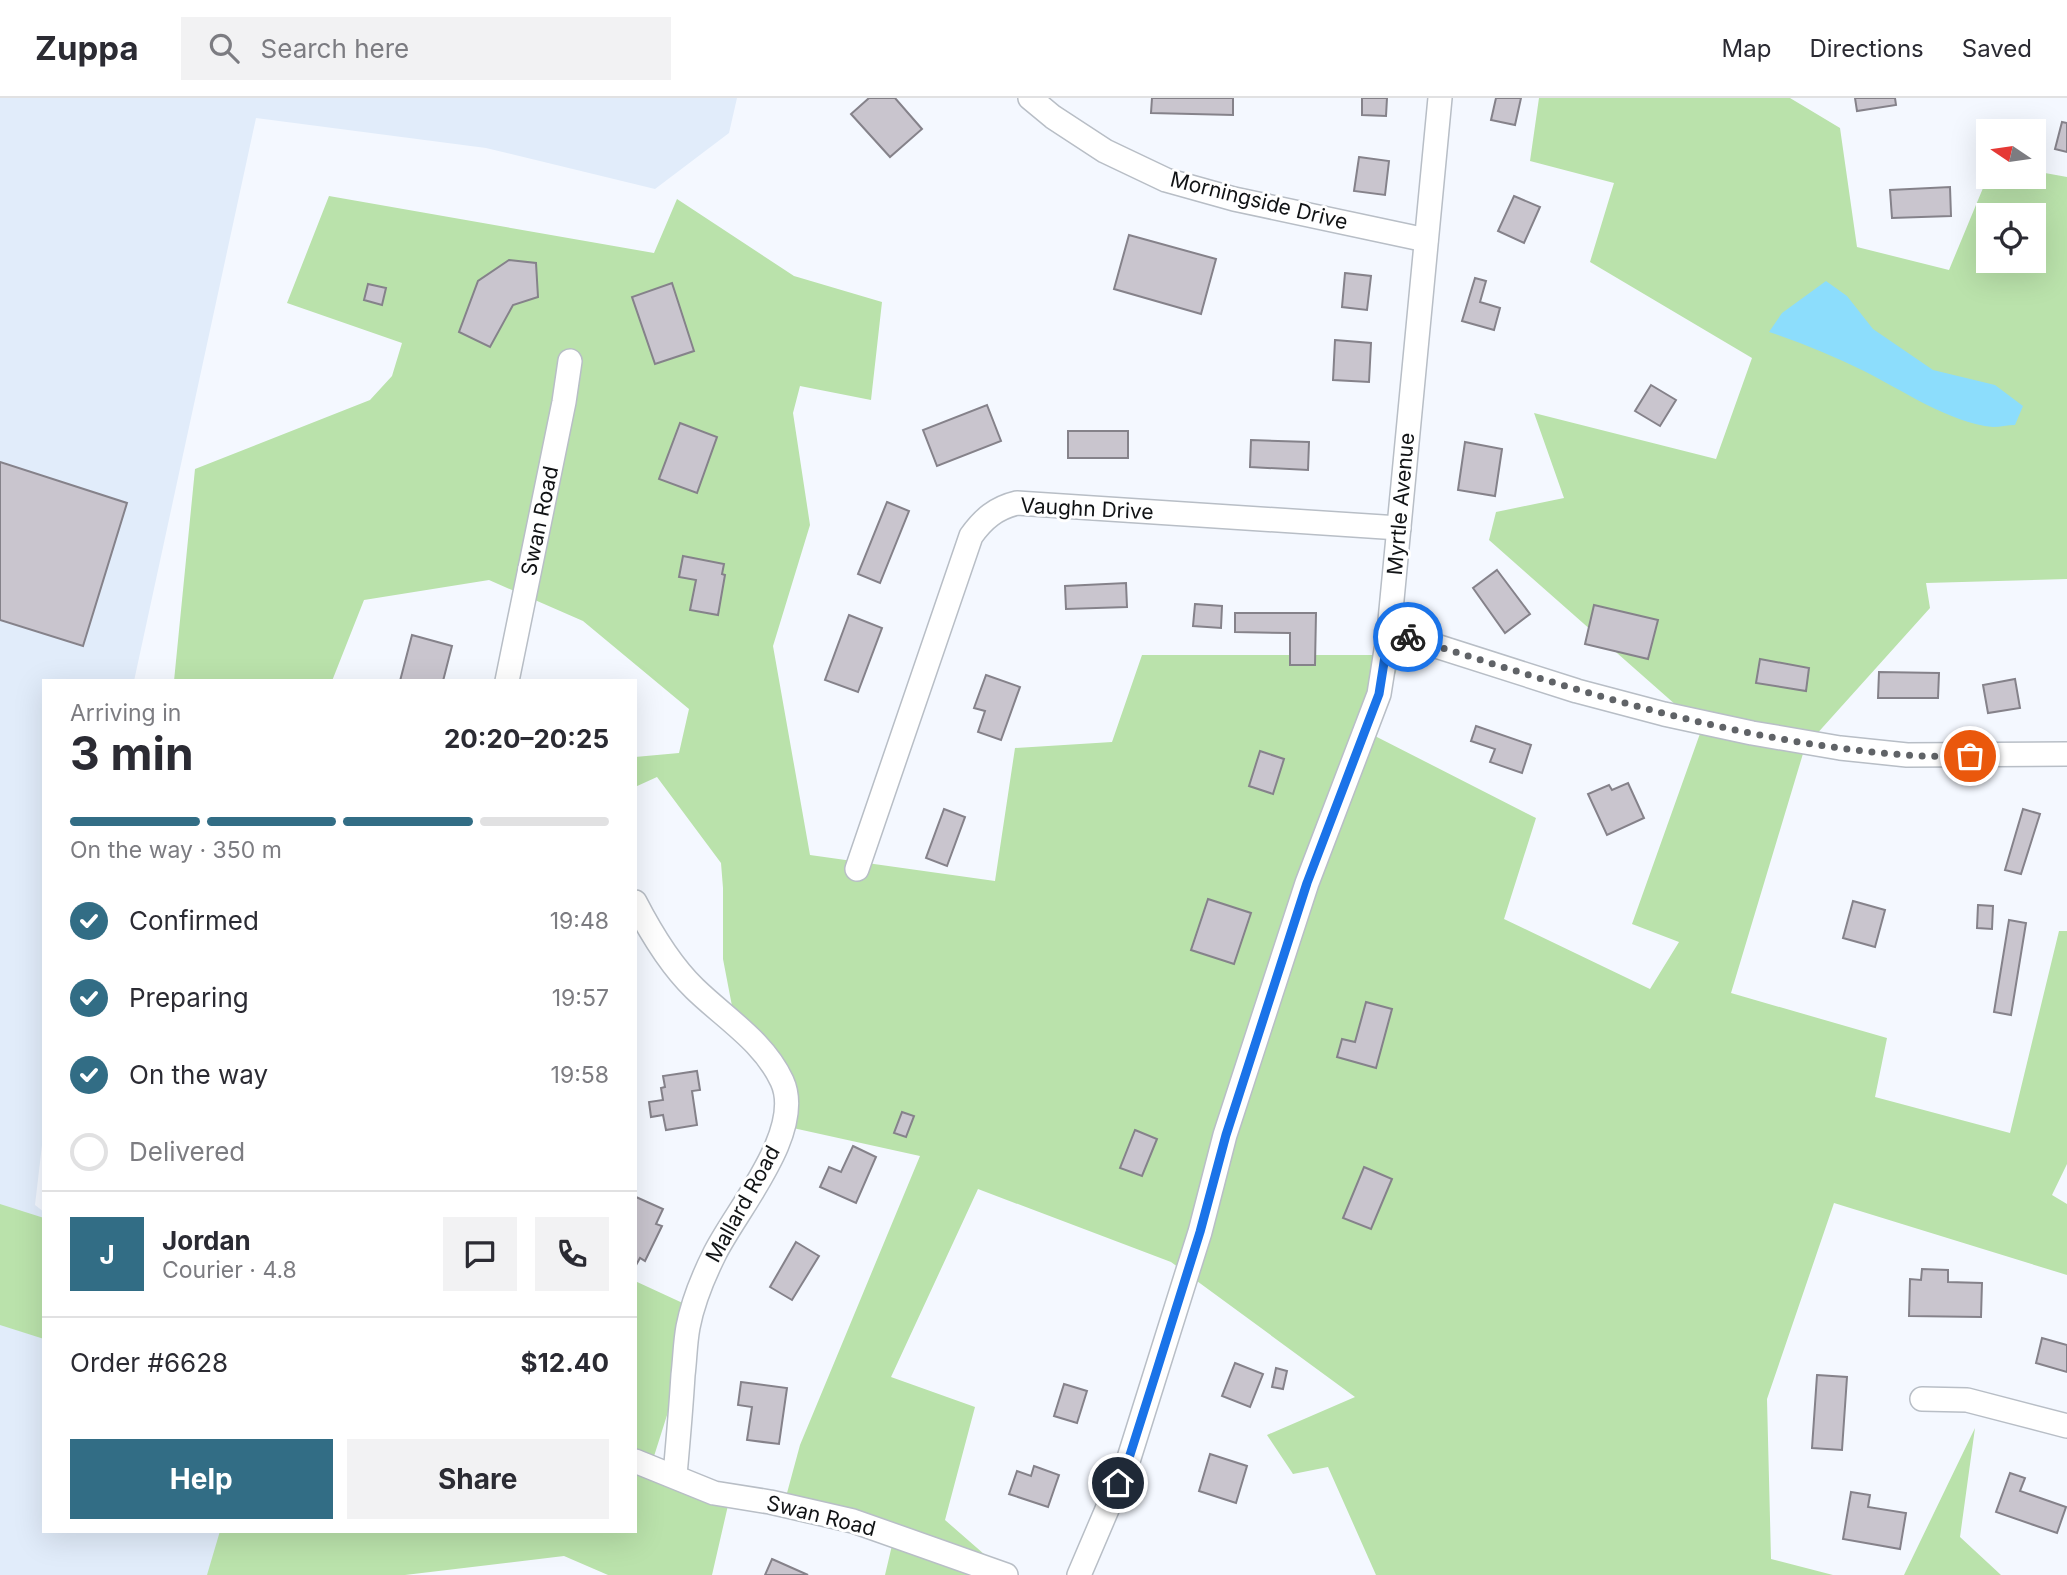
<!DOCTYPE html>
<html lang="en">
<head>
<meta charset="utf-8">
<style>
  :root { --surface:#fff; --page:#f2f2f3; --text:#2b2b33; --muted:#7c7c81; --line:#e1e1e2; --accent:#326d85 }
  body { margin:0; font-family:Inter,sans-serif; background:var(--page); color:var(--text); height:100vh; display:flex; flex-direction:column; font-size:26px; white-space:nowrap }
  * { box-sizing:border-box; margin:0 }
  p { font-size:23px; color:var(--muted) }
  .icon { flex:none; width:38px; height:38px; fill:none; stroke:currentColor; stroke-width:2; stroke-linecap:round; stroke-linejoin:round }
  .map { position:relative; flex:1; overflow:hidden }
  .side { position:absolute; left:42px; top:581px; width:595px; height:854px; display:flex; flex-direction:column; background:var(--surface); border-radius:0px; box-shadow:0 7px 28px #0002 }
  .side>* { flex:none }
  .needle { width:46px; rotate:283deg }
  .tools { position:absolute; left:1976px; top:21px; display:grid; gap:14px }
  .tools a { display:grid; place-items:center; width:70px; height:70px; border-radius:0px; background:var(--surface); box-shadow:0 7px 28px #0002; font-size:35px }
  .pin { position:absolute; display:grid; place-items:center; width:60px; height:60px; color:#fff; margin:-30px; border:4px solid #fff; border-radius:50%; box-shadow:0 2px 7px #0007 }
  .courier { position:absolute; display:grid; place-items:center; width:70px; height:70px; margin:-35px; border:5px solid #1a73e8; border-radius:50%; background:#fff; color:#222; box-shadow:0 2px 9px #0007 }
  .headline em { font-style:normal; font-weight:700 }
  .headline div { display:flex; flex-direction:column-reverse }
  .headline { display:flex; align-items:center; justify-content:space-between; height:119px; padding:0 28px }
  h1 { font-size:46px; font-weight:700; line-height:52px }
  .bar { display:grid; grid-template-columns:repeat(4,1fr); gap:10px 7px; align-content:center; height:84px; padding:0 28px }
  .bar i { height:9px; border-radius:5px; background:var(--line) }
  .bar .active { background:var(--accent) }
  .bar p { grid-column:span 4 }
  .line { display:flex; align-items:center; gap:18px; padding:0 28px; border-top:2px solid var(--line) }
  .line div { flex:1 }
  .round { display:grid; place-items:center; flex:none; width:74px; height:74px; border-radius:0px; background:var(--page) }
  ol { padding:0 28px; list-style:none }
  li { display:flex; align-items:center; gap:21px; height:77px }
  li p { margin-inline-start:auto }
  li .icon { padding:7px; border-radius:50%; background:var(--accent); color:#fff; stroke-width:4 }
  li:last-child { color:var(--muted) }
  li i { width:38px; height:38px; border:4px solid var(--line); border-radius:50% }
  .primary-button { display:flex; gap:14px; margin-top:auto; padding:14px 28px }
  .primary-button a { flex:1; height:80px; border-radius:0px; background:var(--accent); color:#fff; font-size:28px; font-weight:700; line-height:80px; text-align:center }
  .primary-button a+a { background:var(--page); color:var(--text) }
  header { display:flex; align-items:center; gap:42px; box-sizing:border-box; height:98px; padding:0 35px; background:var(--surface); border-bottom:2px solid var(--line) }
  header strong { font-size:33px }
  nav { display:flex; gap:38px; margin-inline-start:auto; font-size:24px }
  .search { width:490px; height:63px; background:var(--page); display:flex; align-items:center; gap:18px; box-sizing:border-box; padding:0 24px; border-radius:0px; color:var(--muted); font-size:26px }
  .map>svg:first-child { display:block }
</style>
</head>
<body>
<header>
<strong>Zuppa</strong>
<div class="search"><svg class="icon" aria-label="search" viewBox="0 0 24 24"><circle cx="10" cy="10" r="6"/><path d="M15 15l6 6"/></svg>Search here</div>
<nav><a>Map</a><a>Directions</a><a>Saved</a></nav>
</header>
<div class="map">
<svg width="2067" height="1477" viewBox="0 0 2067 1477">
  <rect width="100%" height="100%" fill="#f4f8ff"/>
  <polygon fill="#e1ecfa" points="0,0 737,0 729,35 655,91 486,50 256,20 134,583 44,583 44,1030 35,1107 44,1114 44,1433 237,1433 228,1477 0,1477"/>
  <g fill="#bae2ab" fill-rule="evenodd">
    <path d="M 1539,0 L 1790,0 L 1840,30 L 1857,149 L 1949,172 L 1988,78 L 2034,79 L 2034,73 L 2067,79 L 2067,481 L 1926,485 L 1930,510 L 1805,649 L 1731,895 L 1887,940 L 1875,999 L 2010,1035 L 2059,833 L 2067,833 L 2067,1066 L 2052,1097 L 2067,1106 L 2067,1177 L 1834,1105 L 1767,1301 L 1771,1461 L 1833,1477 L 1376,1477 L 1328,1369 L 1293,1376 L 1267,1337 L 1355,1299 L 1171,1164 L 978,1091 L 891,1279 L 975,1309 L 945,1422 L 1008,1477 L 885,1477 L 897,1426 L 787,1395 L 800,1347 L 920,1058 L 793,1030 L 788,979 L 732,908 L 723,861 L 723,790 L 721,765 L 657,679 L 635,689 L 635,659 L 679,655 L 689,611 L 583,523 L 489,482 L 364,502 L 332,583 L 174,583 L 195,371 L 370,302 L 392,278 L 402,245 L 287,205 L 329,98 L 654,155 L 677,101 L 794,178 L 882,204 L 871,302 L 800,288 L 793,315 L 810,427 L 773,548 L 810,757 L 995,783 L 1015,650 L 1112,644 L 1142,557 L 1402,557 L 1373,637 L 1536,720 L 1504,821 L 1650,891 L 1679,844 L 1632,826 L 1702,630 L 1489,442 L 1496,414 L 1564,400 L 1534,315 L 1716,361 L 1752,260 L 1590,164 L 1614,85 L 1530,63 ZM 1988,117 L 2034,117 L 2034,163 L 1988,163 Z"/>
    <polygon points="0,1106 44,1120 44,1241 0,1227"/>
    <polygon points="635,1183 700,1213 649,1374 729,1403 712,1477 608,1477 564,1458 405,1477 207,1477 220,1433 635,1433"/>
    <polygon points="1975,1330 1960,1439 2001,1477 1904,1477"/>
  </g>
  <path fill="#8cddfc" d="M 1826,183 L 1847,198 L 1873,231 L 1933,272 L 1995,287 L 2023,308 L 2015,327 C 2008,327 2000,329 1993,329 C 1950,325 1902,292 1864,273 C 1833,258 1802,245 1769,234 L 1782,215 Z"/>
  <g fill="#c9c5ce" stroke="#85828a" stroke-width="2">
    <polygon points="869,0 895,0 922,31 890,59 851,16"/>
    <polygon points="1152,0 1233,0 1233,17 1151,15"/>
    <polygon points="1362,0 1387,0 1386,18 1362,17"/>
    <polygon points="1496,0 1521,0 1515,27 1491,22"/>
    <polygon points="1855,0 1895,0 1896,7 1857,13"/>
    <polygon points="2062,24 2067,25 2067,54 2055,51"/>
    <polygon points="1359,59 1389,63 1385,97 1354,93"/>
    <polygon points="1950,89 1951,118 1892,120 1890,92"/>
    <polygon points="1514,98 1540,109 1524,145 1498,133"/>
    <polygon points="1129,137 1216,161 1201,216 1114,191"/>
    <polygon points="509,162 536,165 538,199 513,207 490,249 459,234 478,183"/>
    <polygon points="1345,175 1371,178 1367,212 1342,209"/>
    <polygon points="1475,180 1486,183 1480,204 1500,210 1494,232 1462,223"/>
    <polygon points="672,185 694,253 655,266 632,199"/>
    <polygon points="368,186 386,190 382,207 364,202"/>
    <polygon points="1335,242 1371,245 1369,284 1333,282"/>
    <polygon points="1651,287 1676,302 1660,328 1635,313"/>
    <polygon points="987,307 1001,343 937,368 923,332"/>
    <polygon points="680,325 717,339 697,395 659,381"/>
    <rect x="1068" y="333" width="60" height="27"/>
    <polygon points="1251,342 1309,344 1308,372 1250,369"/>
    <polygon points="1465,344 1502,351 1495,398 1458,392"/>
    <polygon points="0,364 127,405 83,548 0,522"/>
    <polygon points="887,404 909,413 880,485 858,476"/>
    <polygon points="683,458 724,466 722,476 725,477 718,517 690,512 696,482 679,479"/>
    <polygon points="1497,472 1530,516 1505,535 1473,490"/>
    <polygon points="1126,485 1127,509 1066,511 1065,488"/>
    <polygon points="1195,506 1222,508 1221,530 1193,528"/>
    <polygon points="1594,507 1658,522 1648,561 1585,546"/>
    <polygon points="1235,515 1316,515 1315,567 1290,567 1290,535 1235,534"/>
    <polygon points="849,517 882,530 858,594 825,582"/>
    <polygon points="412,537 452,548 443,583 400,583"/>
    <polygon points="1760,561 1809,570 1806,593 1756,585"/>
    <polygon points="1879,574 1939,575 1938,600 1878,600"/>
    <polygon points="986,577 1020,589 1001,642 978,634 985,613 974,610"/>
    <polygon points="2015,581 2020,610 1988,615 1983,587"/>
    <polygon points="1476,628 1531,647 1522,675 1490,664 1495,651 1471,643"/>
    <polygon points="1260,653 1284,661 1273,696 1249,688"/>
    <polygon points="1628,685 1644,720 1607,737 1588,696 1609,687 1612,692"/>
    <polygon points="944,711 965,719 947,768 926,760"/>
    <polygon points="2023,711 2040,716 2021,776 2005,772"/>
    <polygon points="1208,801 1251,815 1234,866 1191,852"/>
    <polygon points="1853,803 1885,812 1875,849 1843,840"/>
    <polygon points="1978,807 1993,808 1992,831 1977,830"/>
    <polygon points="2009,822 2026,825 2011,917 1994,914"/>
    <polygon points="1366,904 1392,911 1376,970 1337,959 1342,941 1355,944"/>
    <polygon points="697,973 700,992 692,993 697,1027 666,1032 663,1017 651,1019 649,1004 663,1002 661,990 665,989 663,978"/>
    <polygon points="902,1014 914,1018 906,1039 894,1035"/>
    <polygon points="1135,1032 1157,1041 1142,1078 1120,1070"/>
    <polygon points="853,1048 876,1059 856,1105 820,1089 829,1069 841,1074"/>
    <polygon points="1364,1069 1392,1081 1371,1131 1343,1120"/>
    <polygon points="636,1099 663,1111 656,1126 662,1128 645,1163 640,1160 635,1169"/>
    <polygon points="796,1144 819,1158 792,1202 770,1189"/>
    <polygon points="1922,1171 1948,1172 1948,1184 1982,1185 1981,1219 1909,1218 1910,1181 1921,1182"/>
    <polygon points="2042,1240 2067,1247 2067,1274 2036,1265"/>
    <polygon points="1235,1265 1263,1276 1250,1309 1222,1298"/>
    <polygon points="1276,1270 1287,1273 1283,1291 1272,1289"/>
    <polygon points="1817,1277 1847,1279 1842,1352 1812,1350"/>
    <polygon points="741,1284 787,1290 779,1346 747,1342 752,1309 738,1307"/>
    <polygon points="1064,1286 1087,1293 1077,1325 1054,1318"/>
    <polygon points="1210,1356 1247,1368 1236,1405 1199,1393"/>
    <polygon points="1034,1368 1059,1377 1048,1409 1009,1396 1017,1373 1031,1378"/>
    <polygon points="2010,1375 2025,1380 2020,1393 2066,1409 2057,1435 1996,1414"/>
    <polygon points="1851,1394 1870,1397 1868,1409 1906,1415 1900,1451 1843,1441"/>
    <polygon points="772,1461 808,1477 765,1477"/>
  </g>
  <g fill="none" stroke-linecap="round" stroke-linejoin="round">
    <defs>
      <g id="minor">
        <polyline points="1030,0 1053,19 1105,53 1166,82 1234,101 1426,142"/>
        <polyline points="1389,533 1577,593 1664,616 1752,635 1840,650 1907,657 2067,656"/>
        <polyline points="507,583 564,304 570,263"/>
        <path d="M 857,771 L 971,438 C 983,421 996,410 1017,405 L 1399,430"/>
        <path d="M 635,804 C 651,835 670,867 695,891 C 726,921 764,944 782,983 C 805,1033 737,1111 715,1155 C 703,1179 693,1203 688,1229 C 685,1245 685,1261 683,1277 C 681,1310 678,1344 675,1377"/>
        <polyline points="1922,1301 1967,1302 2067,1328"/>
        <polyline points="635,1363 714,1395 770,1404 853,1423 1006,1477"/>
        <polyline points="1079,1477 1129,1360 1200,1134 1225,1037 1307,785 1379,596 1389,533 1440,0"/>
      </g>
    </defs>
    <use href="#minor" stroke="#b8bec6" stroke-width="26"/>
    <use href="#minor" stroke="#fff" stroke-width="23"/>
  </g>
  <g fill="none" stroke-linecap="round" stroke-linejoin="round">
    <path stroke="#606367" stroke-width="7" stroke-dasharray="0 12.6" d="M 1408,539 C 1572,591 1733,644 1906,657 C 1927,659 1949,658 1970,658"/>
    <polyline stroke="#1a73e8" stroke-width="9" points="1118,1385 1129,1360 1155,1278 1200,1134 1226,1037 1307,785 1379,596 1389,533 1408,539"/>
  </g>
  <g text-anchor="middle" stroke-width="6" stroke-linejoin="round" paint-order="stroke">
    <g font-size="21" fill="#111315" stroke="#fff">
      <text transform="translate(1259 103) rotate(14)" y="7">Morningside Drive</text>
      <text transform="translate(1401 406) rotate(-85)" y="7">Myrtle Avenue</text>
      <text transform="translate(1087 411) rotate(3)" y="7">Vaughn Drive</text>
      <text transform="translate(540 423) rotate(-78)" y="7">Swan Road</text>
      <text transform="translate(743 1106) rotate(-61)" y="7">Mallard Road</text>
      <text transform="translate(821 1418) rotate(14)" y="7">Swan Road</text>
    </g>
  </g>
</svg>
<div class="tools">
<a><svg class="needle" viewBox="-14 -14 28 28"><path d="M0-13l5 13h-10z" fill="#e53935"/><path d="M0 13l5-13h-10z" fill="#7c7c81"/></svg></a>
<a><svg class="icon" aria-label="locate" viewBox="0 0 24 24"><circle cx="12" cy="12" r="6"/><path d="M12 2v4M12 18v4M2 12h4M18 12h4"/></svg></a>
</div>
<div class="pin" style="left:1970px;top:658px;background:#ea580c"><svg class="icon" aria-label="bag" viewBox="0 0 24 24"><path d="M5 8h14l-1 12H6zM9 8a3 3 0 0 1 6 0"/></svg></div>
<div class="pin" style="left:1118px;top:1385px;background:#1f2937"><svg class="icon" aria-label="home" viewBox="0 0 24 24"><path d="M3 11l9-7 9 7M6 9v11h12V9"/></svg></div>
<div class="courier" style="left:1408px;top:539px"><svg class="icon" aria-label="bike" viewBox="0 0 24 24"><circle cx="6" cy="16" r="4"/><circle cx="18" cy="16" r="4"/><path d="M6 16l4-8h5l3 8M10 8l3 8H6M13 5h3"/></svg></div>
<section class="side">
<div class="headline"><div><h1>3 min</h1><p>Arriving in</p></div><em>20:20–20:25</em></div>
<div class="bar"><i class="active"></i><i class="active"></i><i class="active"></i><i></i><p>On the way · 350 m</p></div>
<ol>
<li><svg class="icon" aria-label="check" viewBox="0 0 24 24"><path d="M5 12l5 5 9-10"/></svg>Confirmed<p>19:48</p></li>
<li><svg class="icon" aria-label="check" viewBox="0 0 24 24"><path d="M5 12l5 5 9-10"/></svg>Preparing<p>19:57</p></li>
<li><svg class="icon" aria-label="check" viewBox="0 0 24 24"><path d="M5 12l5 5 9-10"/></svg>On the way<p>19:58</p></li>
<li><i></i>Delivered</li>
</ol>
<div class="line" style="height:126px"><b class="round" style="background:var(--accent);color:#fff">J</b><div><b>Jordan</b><p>Courier · 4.8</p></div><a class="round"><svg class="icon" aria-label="chat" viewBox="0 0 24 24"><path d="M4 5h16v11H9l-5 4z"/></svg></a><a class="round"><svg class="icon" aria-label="phone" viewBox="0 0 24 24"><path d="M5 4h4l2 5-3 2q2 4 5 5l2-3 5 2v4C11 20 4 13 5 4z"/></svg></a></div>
<div class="line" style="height:91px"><div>Order #6628</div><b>$12.40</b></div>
<div class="primary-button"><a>Help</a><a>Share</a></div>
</section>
</div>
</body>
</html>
